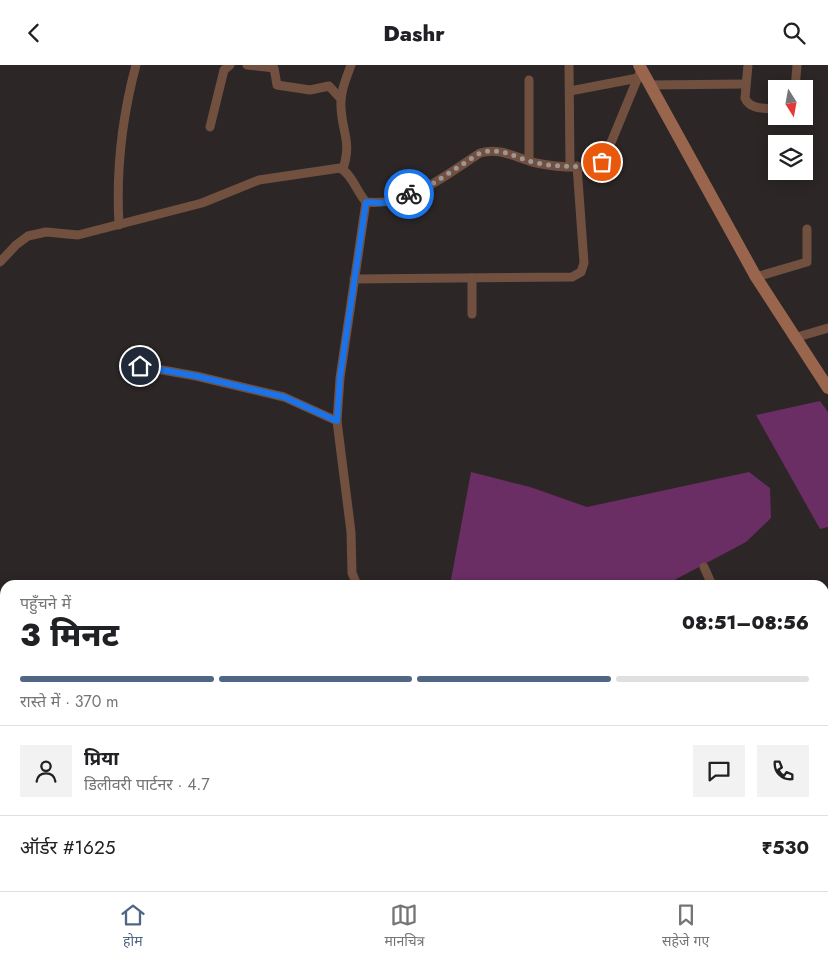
<!DOCTYPE html>
<html lang="hi">
<head>
<meta charset="utf-8">
<style>
  :root { --surface:#fff; --page:#f2f2f2; --text:#202124; --muted:#757577; --line:#e0e0e0; --accent:#506685 }
  body { margin:0; font-family:Jost,"Noto Sans Devanagari",sans-serif; background:var(--page); color:var(--text); height:100vh; display:flex; flex-direction:column; font-size:19px; white-space:nowrap }
  * { box-sizing:border-box; margin:0 }
  p { font-size:16px; color:var(--muted) }
  .icon { flex:none; width:28px; height:28px; fill:none; stroke:currentColor; stroke-width:2; stroke-linecap:round; stroke-linejoin:round }
  .map { position:relative; flex:1; overflow:hidden }
  .details { position:absolute; left:0px; top:515px; width:829px; height:311px; display:flex; flex-direction:column; background:var(--surface); border-radius:15px 15px 0 0; box-shadow:0 2px 12px #0003 }
  .details>* { flex:none }
  .needle { width:32px; rotate:169deg }
  .controls { position:absolute; left:768px; top:15px; display:grid; gap:10px }
  .controls a { display:grid; place-items:center; width:45px; height:45px; border-radius:0px; background:var(--surface); box-shadow:0 2px 12px #0003; font-size:25px }
  .pin { position:absolute; display:grid; place-items:center; width:42px; height:42px; color:#fff; margin:-21px; border:2px solid #fff; border-radius:50%; box-shadow:0 1px 5px #0007 }
  .courier { position:absolute; display:grid; place-items:center; width:50px; height:50px; margin:-25px; border:4px solid #1a73e8; border-radius:50%; background:#fff; color:#222; box-shadow:0 1px 6px #0007 }
  .summary em { font-style:normal; font-weight:800 }
  .summary div { display:flex; flex-direction:column-reverse }
  .summary { display:flex; align-items:center; justify-content:space-between; height:85px; padding:0 20px }
  h1 { font-size:32px; font-weight:800; line-height:38px }
  .bar { display:grid; grid-template-columns:repeat(4,1fr); gap:8px 5px; align-content:center; height:60px; padding:0 20px }
  .bar i { height:6px; border-radius:4px; background:var(--line) }
  .bar .selected { background:var(--accent) }
  .bar p { grid-column:span 4 }
  .line { display:flex; align-items:center; gap:12px; padding:0 20px; border-top:1px solid var(--line) }
  .line div { flex:1 }
  .round { display:grid; place-items:center; flex:none; width:52px; height:52px; border-radius:0px; background:var(--page) }
  header { display:flex; justify-content:space-between; align-items:center; height:65px; padding:0 20px; background:var(--surface); font-size:22px; font-weight:800 }
  .tab-bar { display:flex; justify-content:space-around; align-items:center; height:70px; border-top:1px solid var(--line); background:var(--surface); font-size:14px; color:var(--muted) }
  .tab-bar a { display:grid; justify-items:center; gap:2px }
  .tab-bar .selected { color:var(--accent) }
  .map>svg:first-child { display:block }
</style>
</head>
<body>
<header><svg class="icon" aria-label="back" viewBox="0 0 24 24"><path d="M15 5l-7 7 7 7"/></svg>Dashr<svg class="icon" aria-label="search" viewBox="0 0 24 24"><circle cx="10" cy="10" r="6"/><path d="M15 15l6 6"/></svg></header>
<div class="map">
<svg width="828" height="826" viewBox="0 0 828 826">
  <rect width="100%" height="100%" fill="#2c2626"/>
  <g fill="#6b2e64">
    <polygon points="820,336 828,347 828,462 820,464 756,350"/>
    <polygon points="471,407 530,422 587,442 749,407 770,423 771,453 746,477 665,520 450,520"/>
  </g>
  <g fill="none" stroke-linecap="round" stroke-linejoin="round">
    <g stroke="#715040" stroke-width="9">
      <polyline points="247,0 274,3 277,20 310,25 329,21 341,34"/>
      <polyline points="569,0 570,101"/>
      <path d="M 748,0 L 745,33 C 750,45 765,43 776,44"/>
      <polyline points="650,20 746,19"/>
      <polyline points="795,24 797,0"/>
      <polyline points="570,26 638,13"/>
      <polyline points="210,62 224,5 230,0"/>
      <polyline points="529,95 529,15"/>
      <path d="M 343,104 C 352,76 342,68 341,42 C 340,27 346,14 351,0"/>
      <path d="M 119,160 C 116,107 122,52 136,0"/>
      <path d="M 0,197 L 16,180 L 28,171 L 46,167 L 78,170 L 202,138 L 259,115 L 340,103 C 352,109 357,127 366,137 C 408,142 447,109 480,88 C 501,82 516,93 536,98 C 555,102 580,103 599,101 L 603,97 L 641,5"/>
      <polyline points="756,212 807,197 807,164"/>
      <polyline points="354,214 572,212 581,207 584,198 577,101"/>
      <polyline points="472,249 472,213"/>
      <polyline points="794,273 828,263"/>
      <polyline points="140,301 196,311 284,332 337,356"/>
      <polyline points="704,502 712,520"/>
      <polyline points="357,520 352,508 351,467 337,356 340,313 366,137"/>
      <polyline points="824,569 828,567"/>
      <polyline points="824,615 827,613"/>
      <polyline points="824,679 828,678"/>
      <polyline points="0,761 5,763"/>
      <polyline points="824,808 828,808"/>
      <polyline points="62,821 62,826"/>
      <polyline points="424,821 425,826"/>
      <polyline points="600,821 602,826"/>
      <polyline points="686,821 688,826"/>
      <polyline points="638,825 664,821"/>
      <polyline points="134,826 135,821"/>
      <polyline points="488,826 501,824"/>
      <polyline points="751,826 756,821"/>
    </g>
    <polyline stroke="#99654c" stroke-width="12" points="639,0 756,212 828,323"/>
  </g>
  <g fill="none" stroke-linecap="round" stroke-linejoin="round">
    <path stroke="#9c9796" stroke-width="5" stroke-dasharray="0 9" d="M 409,129 L 429,121 L 480,88 C 502,81 516,94 537,98 C 555,102 574,101 592,102 L 599,101 L 602,97"/>
    <polyline stroke="#1a73e8" stroke-width="6" points="140,301 196,311 284,332 337,356 340,312 366,137 382,138 409,129"/>
  </g>
</svg>
<div class="controls">
<a><svg class="needle" viewBox="-14 -14 28 28"><path d="M0-13l5 13h-10z" fill="#e53935"/><path d="M0 13l5-13h-10z" fill="#757577"/></svg></a>
<a><svg class="icon" aria-label="layers" viewBox="0 0 24 24"><path d="M12 4l9 5-9 5-9-5zM3 14l9 5 9-5"/></svg></a>
</div>
<div class="pin" style="left:602px;top:97px;background:#ea580c"><svg class="icon" aria-label="bag" viewBox="0 0 24 24"><path d="M5 8h14l-1 12H6zM9 8a3 3 0 0 1 6 0"/></svg></div>
<div class="pin" style="left:140px;top:301px;background:#1f2937"><svg class="icon" aria-label="home" viewBox="0 0 24 24"><path d="M3 11l9-7 9 7M6 9v11h12V9"/></svg></div>
<div class="courier" style="left:409px;top:129px"><svg class="icon" aria-label="bike" viewBox="0 0 24 24"><circle cx="6" cy="16" r="4"/><circle cx="18" cy="16" r="4"/><path d="M6 16l4-8h5l3 8M10 8l3 8H6M13 5h3"/></svg></div>
<section class="details">
<div class="summary"><div><h1>3 मिनट</h1><p>पहुँचने में</p></div><em>08:51–08:56</em></div>
<div class="bar"><i class="selected"></i><i class="selected"></i><i class="selected"></i><i></i><p>रास्ते में · 370 m</p></div>
<div class="line" style="height:90px"><a class="round"><svg class="icon" aria-label="person" viewBox="0 0 24 24"><circle cx="12" cy="8" r="4"/><path d="M4 21q1-7 8-7t8 7"/></svg></a><div><b>प्रिया</b><p>डिलीवरी पार्टनर · 4.7</p></div><a class="round"><svg class="icon" aria-label="chat" viewBox="0 0 24 24"><path d="M4 5h16v11H9l-5 4z"/></svg></a><a class="round"><svg class="icon" aria-label="phone" viewBox="0 0 24 24"><path d="M5 4h4l2 5-3 2q2 4 5 5l2-3 5 2v4C11 20 4 13 5 4z"/></svg></a></div>
<div class="line" style="height:65px"><div>ऑर्डर #1625</div><b>₹530</b></div>
</section>
</div>
<nav class="tab-bar">
<a class="selected"><svg class="icon" aria-label="home" viewBox="0 0 24 24"><path d="M3 11l9-7 9 7M6 9v11h12V9"/></svg>होम</a>
<a><svg class="icon" aria-label="map" viewBox="0 0 24 24"><path d="M3 6l6-2 6 2 6-2v14l-6 2-6-2-6 2zM9 4v14M15 6v14"/></svg>मानचित्र</a>
<a><svg class="icon" aria-label="saved" viewBox="0 0 24 24"><path d="M7 4h10v16l-5-4-5 4z"/></svg>सहेजे गए</a>
</nav>
</body>
</html>
